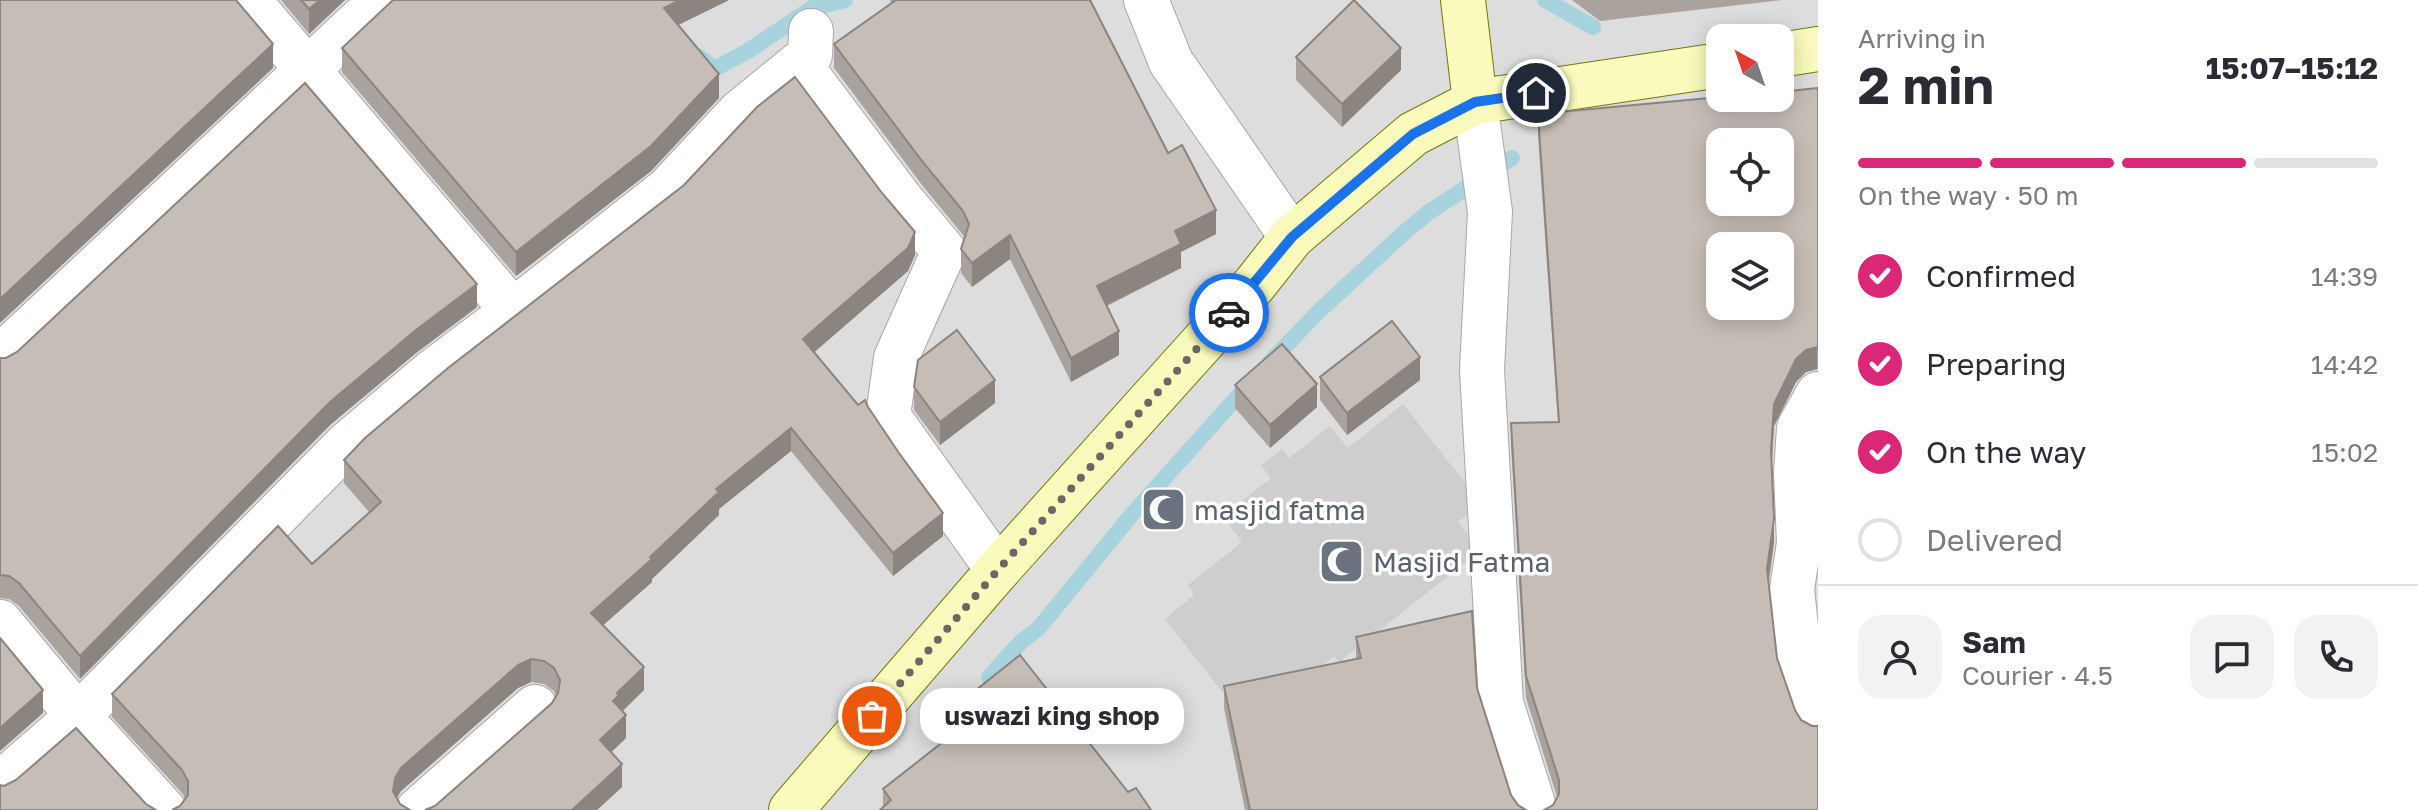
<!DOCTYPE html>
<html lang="en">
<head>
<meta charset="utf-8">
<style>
  :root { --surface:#fff; --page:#f2f2f3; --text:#2b2b33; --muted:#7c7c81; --line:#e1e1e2; --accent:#db2777 }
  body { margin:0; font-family:"Golos Text",sans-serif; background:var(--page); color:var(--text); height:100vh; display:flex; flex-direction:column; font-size:30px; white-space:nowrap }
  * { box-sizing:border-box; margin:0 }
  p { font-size:26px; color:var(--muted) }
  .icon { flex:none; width:44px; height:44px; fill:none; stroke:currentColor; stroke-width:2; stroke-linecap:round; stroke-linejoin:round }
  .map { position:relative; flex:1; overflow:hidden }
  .drawer { display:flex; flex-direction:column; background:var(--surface); width:600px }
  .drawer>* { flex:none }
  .needle { width:52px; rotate:320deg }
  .buttons { position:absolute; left:1706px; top:24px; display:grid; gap:16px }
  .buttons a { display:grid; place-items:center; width:88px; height:88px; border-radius:16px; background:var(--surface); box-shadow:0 4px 20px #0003; font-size:40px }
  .pin { position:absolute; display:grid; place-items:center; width:68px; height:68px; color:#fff; margin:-34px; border:4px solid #fff; border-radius:50%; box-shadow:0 2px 8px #0007 }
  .courier { position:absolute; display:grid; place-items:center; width:80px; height:80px; margin:-40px; border:6px solid #1a73e8; border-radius:50%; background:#fff; color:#222; box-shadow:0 2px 10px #0007 }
  .bubble { position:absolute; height:56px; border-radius:24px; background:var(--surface); box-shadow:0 4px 20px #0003; font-size:26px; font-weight:700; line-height:56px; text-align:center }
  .overview em { font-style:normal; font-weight:700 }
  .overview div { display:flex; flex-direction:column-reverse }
  .overview { display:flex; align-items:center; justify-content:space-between; height:136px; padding:0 40px }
  h1 { font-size:52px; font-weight:700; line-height:60px }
  .bar { display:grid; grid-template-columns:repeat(4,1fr); gap:12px 8px; align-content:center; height:96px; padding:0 40px }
  .bar i { height:10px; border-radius:6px; background:var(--line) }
  .bar .on { background:var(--accent) }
  .bar p { grid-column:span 4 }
  .line { display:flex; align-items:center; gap:20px; padding:0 40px; border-top:2px solid var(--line) }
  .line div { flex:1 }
  .round { display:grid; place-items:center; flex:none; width:84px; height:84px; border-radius:24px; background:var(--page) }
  ol { padding:0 40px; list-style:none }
  li { display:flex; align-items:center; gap:24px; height:88px }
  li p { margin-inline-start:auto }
  li .icon { padding:8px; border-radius:50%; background:var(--accent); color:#fff; stroke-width:4 }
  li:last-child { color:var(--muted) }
  li i { width:44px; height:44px; border:4px solid var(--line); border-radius:50% }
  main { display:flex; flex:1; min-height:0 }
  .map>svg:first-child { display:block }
</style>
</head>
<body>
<main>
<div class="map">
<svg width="1818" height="810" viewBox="0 0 1818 810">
  <rect width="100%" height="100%" fill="#f1ede7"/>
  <path fill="#dedddd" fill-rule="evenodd" d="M 0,0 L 1818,0 L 1818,810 L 0,810 ZM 1720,38 L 1780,38 L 1780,98 L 1720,98 ZM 1720,142 L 1780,142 L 1780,202 L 1720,202 ZM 1720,246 L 1780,246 L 1780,306 L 1720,306 Z"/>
  <polygon fill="#cecece" points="1403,404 1482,504 1458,522 1480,551 1339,662 1334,656 1301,681 1237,711 1165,619 1194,595 1188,585 1242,542 1223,516 1271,478 1261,465 1282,449 1289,458 1330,426 1348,448"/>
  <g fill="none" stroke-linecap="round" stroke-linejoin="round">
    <g stroke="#a7d3de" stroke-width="16">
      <polyline points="1545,0 1593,27"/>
      <polyline points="698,56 714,69 748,51 812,8 845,0"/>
      <polyline points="1270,362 1319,311 1407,230 1429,212 1512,158"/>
      <polyline points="989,677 1021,642 1038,629 1134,512 1248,385"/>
    </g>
    <defs>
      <g id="street">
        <polyline points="248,0 513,311"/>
        <polyline points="1146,0 1171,62 1292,237"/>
        <polyline points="799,64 902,201 944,251 896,358 888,416 998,570"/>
        <polyline points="1475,102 1490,212 1482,370 1501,703 1535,810"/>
        <polyline points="0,357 382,0"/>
        <polyline points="1818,394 1799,428 1796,473 1799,543 1792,589 1801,673 1818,724"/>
        <polyline points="0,622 78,716 164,810"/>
        <polyline points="0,784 78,716 348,443 432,372 513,311 668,189 740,112 810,55 811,31"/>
        <polyline points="418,810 535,707"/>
      </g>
      <g id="secondary">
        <polyline points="1463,0 1475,102"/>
        <polyline points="1780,55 1818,49"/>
        <polyline points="791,810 998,570 1255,284 1292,237 1413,134 1475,102 1720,65"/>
      </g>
    </defs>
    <use href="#street" stroke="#a7a7a7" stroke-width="46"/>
    <use href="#secondary" stroke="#717a04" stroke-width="46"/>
    <use href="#street" stroke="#fff" stroke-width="44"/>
    <use href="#secondary" stroke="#f9fabb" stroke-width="44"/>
  </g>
  <g fill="#aaa39d">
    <polygon points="281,0 345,0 309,34"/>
    <polygon points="729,0 678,25 719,98 651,171 516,276 342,72 342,48"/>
    <polygon points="890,0 1090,0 1168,153 1216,234 1181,252 1181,268 1107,306 1119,355 1071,382 1010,259 972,287 961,273 961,249 965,238 963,235 922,185 834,68 834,44 891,3"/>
    <polygon points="1572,0 1782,0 1600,21"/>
    <polygon points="1296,57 1401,70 1342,127 1296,80"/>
    <polygon points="1818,88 1818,369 1806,372 1796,382 1774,426 1772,465 1774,542 1769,581 1553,805 1557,797 1526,698 1511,445 1511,423 1558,422 1538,136 1538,114"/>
    <polygon points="915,255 908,271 814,352 858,405 868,407 943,536 893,576 791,451 719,509 719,515 652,579 652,582 603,625 644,690 623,711 626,738 611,752 622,787 597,810 425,810 435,806 552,703 556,696 554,691 544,684 531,682 518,688 401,791 180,806 185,798 182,793 112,717 112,694 312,564 369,512 344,483 344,460"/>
    <polygon points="477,307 416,353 330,425 80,679 19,606 9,599 0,598 0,358"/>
    <polygon points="1320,377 1420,380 1347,435 1320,400"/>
    <polygon points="1235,385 1317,407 1270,448 1235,408"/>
    <polygon points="914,387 995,403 940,445 914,410"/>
    <polygon points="1356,637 1477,688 1511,795 1518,805 1526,810 1245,810 1224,708 1224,686 1356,659"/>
    <polygon points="946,714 1128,792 883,808 883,789 946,739"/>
  </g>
  <g fill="#8b847f">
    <polygon points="320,0 345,0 309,34 309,9"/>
    <polygon points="680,0 729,0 664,32 664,8"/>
    <polygon points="273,44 273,68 0,323 0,299"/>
    <polygon points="1401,48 1401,70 1342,127 1342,104"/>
    <polygon points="719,74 719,98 651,171 516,276 516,252"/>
    <polygon points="1216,210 1216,234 1181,252 1181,268 1097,310 1097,286 1175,231"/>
    <polygon points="915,232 915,255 908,271 803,362 803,339"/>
    <polygon points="1010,235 1010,259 972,287 972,263"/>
    <polygon points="477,284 477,307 416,353 330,425 80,679 80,656 330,402 416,330"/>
    <polygon points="1119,331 1119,355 1071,382 1071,358"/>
    <polygon points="1817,347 1817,369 1806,372 1796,382 1774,426 1771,474 1774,404 1796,359 1806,350"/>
    <polygon points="1420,357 1420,380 1347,435 1347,413"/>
    <polygon points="995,380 995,403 940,445 940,422"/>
    <polygon points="1317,384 1317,407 1270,448 1270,425"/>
    <polygon points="791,428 791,451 719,509 719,515 652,579 652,582 591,636 591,613 650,557 716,489"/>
    <polygon points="943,513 943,536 893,576 893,553"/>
    <polygon points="1774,519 1774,542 1767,591 1767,569"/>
    <polygon points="531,659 531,682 518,688 401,791 395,801 393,791 395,778 401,768 518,665"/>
    <polygon points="644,667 644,690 619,714 613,701 617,693"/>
    <polygon points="43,690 43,713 0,751 0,728"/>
    <polygon points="626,715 626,738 600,763 600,740"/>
    <polygon points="622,764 622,787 597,810 572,810"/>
  </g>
  <g fill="#c6bdb6" stroke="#8b847f" stroke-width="2" fill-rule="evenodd">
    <polygon points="0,0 236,0 273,44 0,299"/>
    <polygon points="301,0 320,0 309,9"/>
    <polygon points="393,0 680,0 664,8 719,74 651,146 516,252 342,48"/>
    <polygon points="896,0 1090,0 1168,153 1182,145 1216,210 1175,231 1181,244 1097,286 1119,331 1071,358 1010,235 972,263 961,249 969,224 963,211 922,161 834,44"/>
    <polygon points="1354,0 1401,48 1342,104 1296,57"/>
    <polygon points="795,77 882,193 915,232 908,248 803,339 858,405 865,400 868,407 899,453 943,513 893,553 791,428 716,489 719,492 650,557 652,559 591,613 644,667 617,693 619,695 613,701 626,715 600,740 622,764 572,810 425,810 435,806 552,703 558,693 560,680 554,668 544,661 531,659 518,665 401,768 395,778 393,791 400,804 410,810 172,810 180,806 188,795 188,781 182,770 112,694 278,526 312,564 381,502 344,460 365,438 448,368 684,185 757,107"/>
    <polygon points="305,83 477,284 416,330 330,402 80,656 19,583 9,576 0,575 0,358 6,358 17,352"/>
    <path d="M 1818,88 L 1818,347 L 1806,350 L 1796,359 L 1774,404 L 1771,451 L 1774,519 L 1767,569 L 1777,658 L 1795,710 L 1801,720 L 1812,726 L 1818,726 L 1818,810 L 1544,810 L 1553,805 L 1559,794 L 1559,780 L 1526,676 L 1511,423 L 1559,422 L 1538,114 L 1720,97 L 1780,98 L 1780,92 ZM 1720,142 L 1780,142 L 1780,202 L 1720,202 ZM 1720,246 L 1780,246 L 1780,306 L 1720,306 Z"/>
    <polygon points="1392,321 1420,357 1347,413 1320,377"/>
    <polygon points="957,330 995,380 940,422 914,387 918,360"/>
    <polygon points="1282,344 1317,384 1270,425 1235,385"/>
    <polygon points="1472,611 1477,688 1511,795 1518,805 1526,810 1250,810 1224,686 1361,658 1356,637"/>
    <polygon points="0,638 43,690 0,728"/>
    <polygon points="1020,655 1128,792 1136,788 1151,810 880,810 891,800 883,789 958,730 946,714"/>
    <polygon points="76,728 146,804 156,810 0,810 0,785 4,786 16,780"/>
  </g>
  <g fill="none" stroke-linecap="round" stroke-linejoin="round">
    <polyline stroke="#696866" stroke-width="8" stroke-dasharray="0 14.4" points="872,716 998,570 1229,313"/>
    <polyline stroke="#1a73e8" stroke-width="10" points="1229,313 1292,237 1413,134 1475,102 1536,93"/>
  </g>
  <defs>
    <symbol id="mosque-square" viewBox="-11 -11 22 22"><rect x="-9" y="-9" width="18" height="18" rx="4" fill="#6b7280" stroke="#fff"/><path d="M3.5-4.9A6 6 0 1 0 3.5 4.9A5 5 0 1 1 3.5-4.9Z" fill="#fff"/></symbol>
  </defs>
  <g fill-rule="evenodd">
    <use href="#mosque-square" x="1138" y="484" width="51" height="51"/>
    <use href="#mosque-square" x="1316" y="536" width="51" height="51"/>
  </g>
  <g text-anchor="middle" stroke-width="7" stroke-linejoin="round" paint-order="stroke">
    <g font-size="28" fill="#5b616d" stroke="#fff" text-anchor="start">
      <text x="1194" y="520">masjid fatma</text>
      <text x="1373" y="572">Masjid Fatma</text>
    </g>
  </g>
</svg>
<div class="buttons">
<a><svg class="needle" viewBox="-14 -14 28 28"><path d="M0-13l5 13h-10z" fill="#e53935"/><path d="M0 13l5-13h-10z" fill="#7c7c81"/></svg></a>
<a><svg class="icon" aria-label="locate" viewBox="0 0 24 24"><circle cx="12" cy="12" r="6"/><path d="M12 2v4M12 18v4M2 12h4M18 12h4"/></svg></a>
<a><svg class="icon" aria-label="layers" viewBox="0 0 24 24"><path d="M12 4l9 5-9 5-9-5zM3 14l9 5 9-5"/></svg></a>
</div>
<div class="pin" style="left:872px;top:716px;background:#ea580c"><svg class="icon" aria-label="bag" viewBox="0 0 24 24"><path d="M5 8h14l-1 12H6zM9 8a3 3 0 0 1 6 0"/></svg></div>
<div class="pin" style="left:1536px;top:93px;background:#1f2937"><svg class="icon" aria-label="home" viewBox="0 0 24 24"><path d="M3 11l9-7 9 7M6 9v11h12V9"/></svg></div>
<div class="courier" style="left:1229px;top:313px"><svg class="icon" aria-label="car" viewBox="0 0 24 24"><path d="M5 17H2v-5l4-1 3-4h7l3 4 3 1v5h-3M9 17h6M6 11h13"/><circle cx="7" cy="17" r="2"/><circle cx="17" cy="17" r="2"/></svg></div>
<div class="bubble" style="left:920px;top:688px;width:264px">uswazi king shop</div>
</div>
<section class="drawer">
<div class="overview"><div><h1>2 min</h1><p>Arriving in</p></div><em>15:07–15:12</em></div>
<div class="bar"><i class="on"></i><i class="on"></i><i class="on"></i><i></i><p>On the way · 50 m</p></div>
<ol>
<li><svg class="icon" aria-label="check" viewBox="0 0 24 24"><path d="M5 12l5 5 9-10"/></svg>Confirmed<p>14:39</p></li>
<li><svg class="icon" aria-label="check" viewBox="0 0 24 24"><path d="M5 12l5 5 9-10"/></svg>Preparing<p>14:42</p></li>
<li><svg class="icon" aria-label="check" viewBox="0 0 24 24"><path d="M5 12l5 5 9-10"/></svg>On the way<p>15:02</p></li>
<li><i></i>Delivered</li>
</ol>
<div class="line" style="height:144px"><a class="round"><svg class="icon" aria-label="person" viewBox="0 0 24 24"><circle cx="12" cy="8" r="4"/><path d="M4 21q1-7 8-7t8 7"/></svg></a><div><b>Sam</b><p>Courier · 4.5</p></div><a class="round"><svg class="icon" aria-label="chat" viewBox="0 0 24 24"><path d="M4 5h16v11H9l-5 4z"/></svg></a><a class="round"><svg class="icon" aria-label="phone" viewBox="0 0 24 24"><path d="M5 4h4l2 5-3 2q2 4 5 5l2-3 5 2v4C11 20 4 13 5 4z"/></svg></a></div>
</section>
</main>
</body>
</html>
